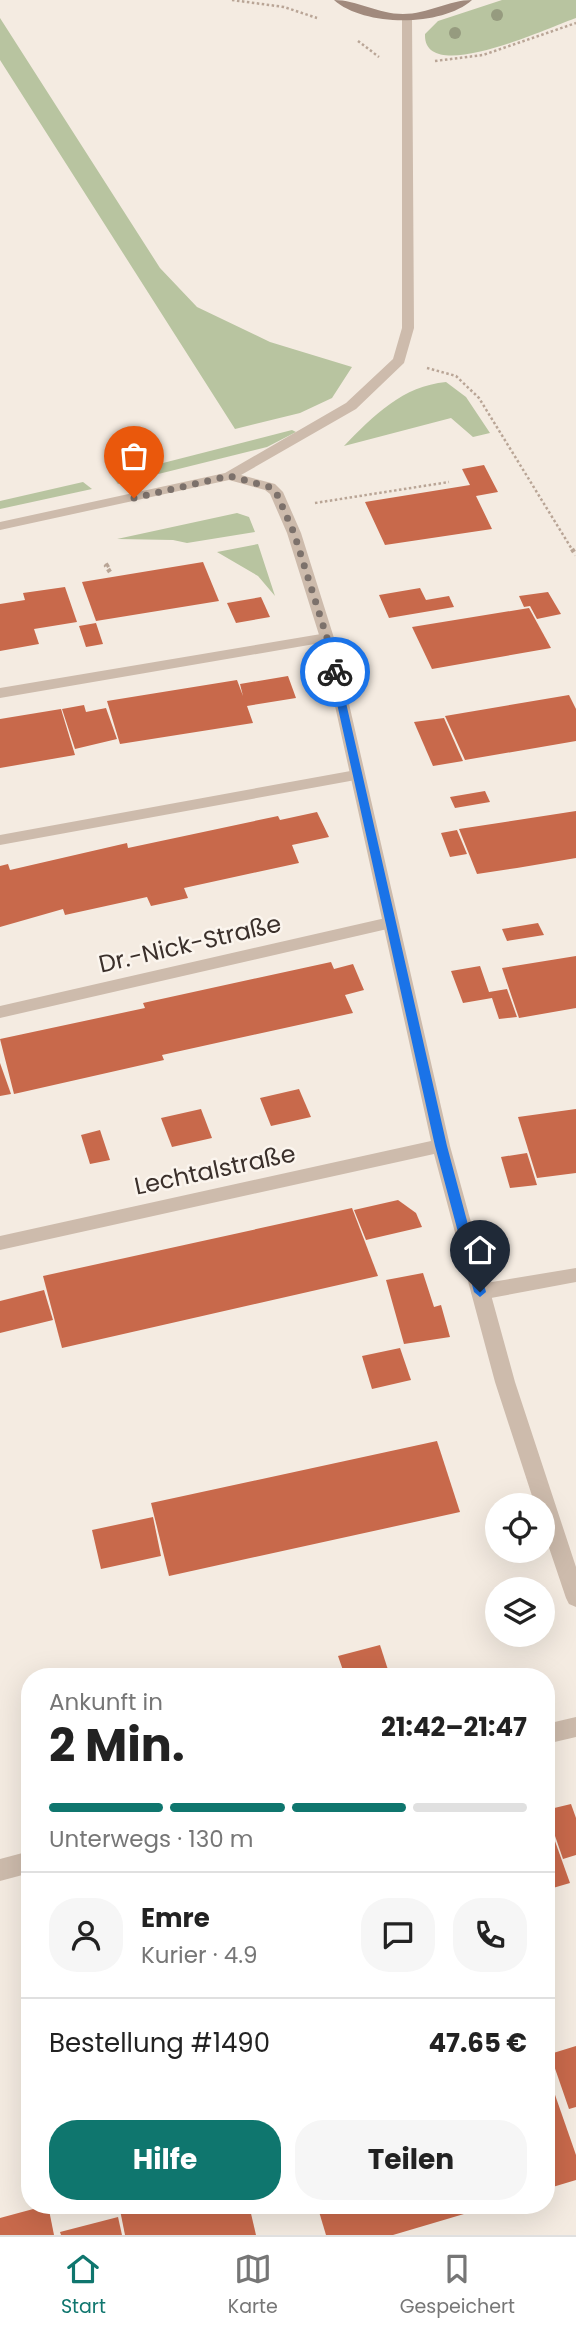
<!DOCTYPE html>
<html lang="de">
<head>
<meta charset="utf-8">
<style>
  :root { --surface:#fff; --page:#f6f6f6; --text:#222; --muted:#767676; --line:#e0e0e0; --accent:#0f766e }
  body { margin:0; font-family:Poppins,sans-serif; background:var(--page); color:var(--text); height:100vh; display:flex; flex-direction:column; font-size:26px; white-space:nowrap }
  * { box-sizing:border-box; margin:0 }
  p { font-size:23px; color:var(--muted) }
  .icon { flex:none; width:38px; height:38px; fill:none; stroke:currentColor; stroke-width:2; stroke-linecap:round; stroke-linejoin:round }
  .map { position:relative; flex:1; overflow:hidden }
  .side { position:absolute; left:21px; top:1668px; width:534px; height:546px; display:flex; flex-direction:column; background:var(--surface); border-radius:28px; box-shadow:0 7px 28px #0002 }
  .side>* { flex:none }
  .tools { position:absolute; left:485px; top:1493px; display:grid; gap:14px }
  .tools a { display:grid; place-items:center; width:70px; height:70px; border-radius:50%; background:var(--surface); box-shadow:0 7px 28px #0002; font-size:35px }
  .pin { position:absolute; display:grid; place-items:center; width:60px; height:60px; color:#fff; margin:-72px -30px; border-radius:50% 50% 50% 0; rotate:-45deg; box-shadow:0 0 7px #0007 }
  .pin .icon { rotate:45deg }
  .courier { position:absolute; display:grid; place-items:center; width:70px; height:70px; margin:-35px; border:5px solid #1a73e8; border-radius:50%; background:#fff; color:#222; box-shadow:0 2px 9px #0007 }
  .head em { font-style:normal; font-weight:700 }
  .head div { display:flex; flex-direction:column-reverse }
  .head { display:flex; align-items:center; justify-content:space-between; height:119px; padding:0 28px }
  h1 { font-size:46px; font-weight:700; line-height:52px }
  .bar { display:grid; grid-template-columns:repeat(4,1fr); gap:10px 7px; align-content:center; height:84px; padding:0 28px }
  .bar i { height:9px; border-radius:5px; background:var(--line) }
  .bar .on { background:var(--accent) }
  .bar p { grid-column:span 4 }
  .line { display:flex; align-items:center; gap:18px; padding:0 28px; border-top:2px solid var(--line) }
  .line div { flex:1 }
  .round { display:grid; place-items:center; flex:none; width:74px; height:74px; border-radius:28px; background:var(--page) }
  .action { display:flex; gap:14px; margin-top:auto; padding:14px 28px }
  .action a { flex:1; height:80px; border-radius:28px; background:var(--accent); color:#fff; font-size:28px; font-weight:700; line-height:80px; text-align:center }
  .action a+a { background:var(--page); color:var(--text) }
  .dock { display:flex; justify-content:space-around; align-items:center; height:98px; border-top:2px solid var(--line); background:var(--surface); font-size:19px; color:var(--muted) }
  .dock a { display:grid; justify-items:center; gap:4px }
  .dock .on { color:var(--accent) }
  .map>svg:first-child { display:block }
</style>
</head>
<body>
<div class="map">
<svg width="576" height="2235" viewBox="0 0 576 2235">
  <rect width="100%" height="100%" fill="#f4ebe1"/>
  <g fill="#b8c4a0">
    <path d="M 502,0 L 576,0 L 576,18 C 552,26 423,87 425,34 L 438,21 Z"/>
    <polygon points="0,18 160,268 197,307 270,342 352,367 332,398 300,413 235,429 0,60"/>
    <path d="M 446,382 L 466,397 L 490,433 L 473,437 L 451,418 L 344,446 C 374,415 403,386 446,382 Z"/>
    <polygon points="292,430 296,432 267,447 118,484 112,476"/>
    <polygon points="83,482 92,489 0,509 0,501"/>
    <polygon points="237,513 249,517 255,532 187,543 173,540 117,539"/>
    <polygon points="258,544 275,596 258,576 217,552"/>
  </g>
  <g fill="#c8694b">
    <polygon points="484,465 498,492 476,496 492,529 385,545 365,502 470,485 462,469"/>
    <polygon points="203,562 219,601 96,621 82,582"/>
    <polygon points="65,587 77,622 34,629 39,644 0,651 0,604 25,600 23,593"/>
    <polygon points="420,588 426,600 449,596 454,607 389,618 379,595"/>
    <polygon points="548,592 561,614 537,619 530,606 524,607 519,596"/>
    <polygon points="261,597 270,617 236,623 227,603"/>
    <polygon points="529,608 551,648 432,669 412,627"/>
    <polygon points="96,623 103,644 86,647 79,626"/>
    <polygon points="288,676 296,698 247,706 253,723 120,744 107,701 237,680 243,696 240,684"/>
    <polygon points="569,695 576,709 576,741 465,760 445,716"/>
    <polygon points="84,705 86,712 106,708 117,739 75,749 62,709"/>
    <polygon points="61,709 75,755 0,768 0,719"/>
    <polygon points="444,718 463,761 433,766 414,722"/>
    <polygon points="485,791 490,802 455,808 450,797"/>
    <polygon points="576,811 576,858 517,868 477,874 459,829"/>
    <polygon points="317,812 329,837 292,845 299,863 184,888 188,898 151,906 147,897 65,915 63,909 0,927 0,866 8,864 10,870 127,843 128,848 278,816 280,820"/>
    <polygon points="457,830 467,854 450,857 441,833"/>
    <polygon points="538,923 544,935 507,941 502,929"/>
    <polygon points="576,956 576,1008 519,1018 502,968"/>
    <polygon points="331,962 334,969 353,964 364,990 345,995 353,1013 162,1055 164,1060 14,1094 0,1039 145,1008 143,1003"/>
    <polygon points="480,966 489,992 507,989 517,1017 499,1019 492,998 463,1003 451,971"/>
    <polygon points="0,1063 11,1094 0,1096"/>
    <polygon points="299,1089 311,1117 271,1126 260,1098"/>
    <polygon points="201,1109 212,1138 172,1147 161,1118"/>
    <polygon points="576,1109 576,1173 537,1178 518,1117"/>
    <polygon points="100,1130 110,1160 90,1164 81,1135"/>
    <polygon points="527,1153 537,1185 510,1188 501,1157"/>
    <polygon points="398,1200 416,1213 422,1227 366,1240 354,1210"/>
    <polygon points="352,1208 378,1276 62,1348 43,1276"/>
    <polygon points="423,1273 434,1307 441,1305 450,1337 404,1344 386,1280"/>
    <polygon points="44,1290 53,1320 0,1333 0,1301"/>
    <polygon points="400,1348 411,1380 372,1389 362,1356"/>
    <polygon points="437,1441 460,1512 169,1576 151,1503"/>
    <polygon points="153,1517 161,1556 101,1569 92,1530"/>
    <polygon points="380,1645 390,1676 345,1676 338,1656"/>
    <polygon points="571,1804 576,1818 576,1855 563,1859 546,1810"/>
    <polygon points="546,1816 570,1883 546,1890"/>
    <polygon points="576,2046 576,2107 569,2109 550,2054"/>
    <polygon points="546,2069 576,2155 576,2180 546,2189"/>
    <polygon points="48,2205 54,2235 0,2235 0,2218"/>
    <polygon points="119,2205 249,2205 256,2235 125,2235"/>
    <polygon points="317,2205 491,2205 491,2206 393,2235 326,2235"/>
    <polygon points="118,2217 122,2235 61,2235 60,2232"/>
  </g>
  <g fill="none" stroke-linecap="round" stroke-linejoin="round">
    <g stroke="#b9a596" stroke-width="2.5" stroke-dasharray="2.5 2.5" stroke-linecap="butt">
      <polyline points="232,0 284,7 317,18"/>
      <polyline points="358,41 379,57"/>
      <polyline points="435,61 483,55 576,23"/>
      <polyline points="427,368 456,376 479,398 573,551"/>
      <polyline points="315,503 449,482"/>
    </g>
    <g stroke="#b9a596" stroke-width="4.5" stroke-dasharray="3.5 3.5" stroke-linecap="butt">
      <polyline points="572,549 576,555"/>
      <polyline points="110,572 106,566 111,563"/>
    </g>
    <g fill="#cdbbac" fill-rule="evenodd">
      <polygon points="327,633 332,635 334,638 332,641 0,698 0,688"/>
      <polygon points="356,770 361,771 364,775 361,779 0,845 0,835"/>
      <polygon points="390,917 398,923 396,927 0,1018 0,1006"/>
      <polygon points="576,1268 576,1282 480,1300 473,1297 471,1292 473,1287 480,1284"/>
    </g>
    <g fill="#cdbbac" fill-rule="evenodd">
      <polygon points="407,14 412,17 414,328 404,363 356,409 241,475 275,484 283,492 301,533 334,638 450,1146 515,1382 576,1567 576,1607 569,1604 566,1598 542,1527 542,1505 535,1505 495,1382 434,1154 0,1250 0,1236 431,1141 320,638 287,533 270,494 265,490 229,480 0,530 0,522 225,473 346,403 393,359 402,328 402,17"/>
      <polygon points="576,1717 576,1737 546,1744 546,1724"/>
      <polygon points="30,1851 30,1873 0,1881 0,1859"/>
    </g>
    <path fill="#a18a7d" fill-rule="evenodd" d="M 334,0 C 357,0 378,14 403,14 C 428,14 449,0 472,0 C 442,27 364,27 334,0 Z"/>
  </g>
  <g fill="#969b7f">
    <circle cx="497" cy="15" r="6"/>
    <circle cx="455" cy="33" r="6"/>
  </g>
  <polygon fill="#1a73e8" points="335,669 339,672 447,1146 486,1292 480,1297 474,1292 435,1146 330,672"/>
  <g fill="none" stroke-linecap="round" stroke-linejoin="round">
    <polyline stroke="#7c716b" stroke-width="7" stroke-dasharray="0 12.6" points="134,498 229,476 270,487 276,492 294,533 327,638 335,672"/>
  </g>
  <g text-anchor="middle" stroke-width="5" stroke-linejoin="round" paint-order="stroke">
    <g font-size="24" fill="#3b302b" stroke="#fbf5ee">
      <text transform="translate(190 944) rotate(-13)" y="8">Dr.-Nick-Straße</text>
      <text transform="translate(215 1170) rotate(-12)" y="8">Lechtalstraße</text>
    </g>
  </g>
</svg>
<div class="tools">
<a><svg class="icon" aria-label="locate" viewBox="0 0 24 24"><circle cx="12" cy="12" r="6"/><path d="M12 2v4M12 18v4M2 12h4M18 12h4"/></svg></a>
<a><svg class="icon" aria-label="layers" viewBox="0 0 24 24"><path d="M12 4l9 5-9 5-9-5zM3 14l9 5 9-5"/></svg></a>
</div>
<div class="pin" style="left:134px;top:498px;background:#ea580c"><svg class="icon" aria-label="bag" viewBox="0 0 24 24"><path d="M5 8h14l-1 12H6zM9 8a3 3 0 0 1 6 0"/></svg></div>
<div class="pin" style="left:480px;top:1292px;background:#1f2937"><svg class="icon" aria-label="home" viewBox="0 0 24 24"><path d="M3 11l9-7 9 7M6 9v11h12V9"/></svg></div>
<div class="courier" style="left:335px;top:672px"><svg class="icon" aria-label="bike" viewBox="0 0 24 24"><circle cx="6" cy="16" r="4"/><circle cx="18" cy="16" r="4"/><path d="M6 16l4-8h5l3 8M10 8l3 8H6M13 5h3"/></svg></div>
<section class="side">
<div class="head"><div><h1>2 Min.</h1><p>Ankunft in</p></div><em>21:42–21:47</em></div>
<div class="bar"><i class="on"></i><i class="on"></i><i class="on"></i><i></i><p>Unterwegs · 130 m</p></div>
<div class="line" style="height:126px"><a class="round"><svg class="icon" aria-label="person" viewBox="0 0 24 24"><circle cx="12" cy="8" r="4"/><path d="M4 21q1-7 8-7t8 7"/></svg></a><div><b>Emre</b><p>Kurier · 4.9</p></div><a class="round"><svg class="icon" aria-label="chat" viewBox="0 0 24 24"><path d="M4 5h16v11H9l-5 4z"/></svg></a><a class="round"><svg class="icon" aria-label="phone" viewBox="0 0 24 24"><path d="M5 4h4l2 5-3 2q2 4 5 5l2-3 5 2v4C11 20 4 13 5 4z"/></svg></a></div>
<div class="line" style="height:91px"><div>Bestellung #1490</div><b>47.65 €</b></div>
<div class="action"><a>Hilfe</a><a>Teilen</a></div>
</section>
</div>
<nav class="dock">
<a class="on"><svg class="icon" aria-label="home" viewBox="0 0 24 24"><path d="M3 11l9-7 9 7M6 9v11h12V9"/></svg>Start</a>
<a><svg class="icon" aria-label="map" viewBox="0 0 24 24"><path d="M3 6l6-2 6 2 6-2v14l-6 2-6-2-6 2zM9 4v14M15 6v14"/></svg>Karte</a>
<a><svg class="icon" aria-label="saved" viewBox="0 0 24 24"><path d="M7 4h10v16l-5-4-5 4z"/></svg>Gespeichert</a>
</nav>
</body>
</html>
